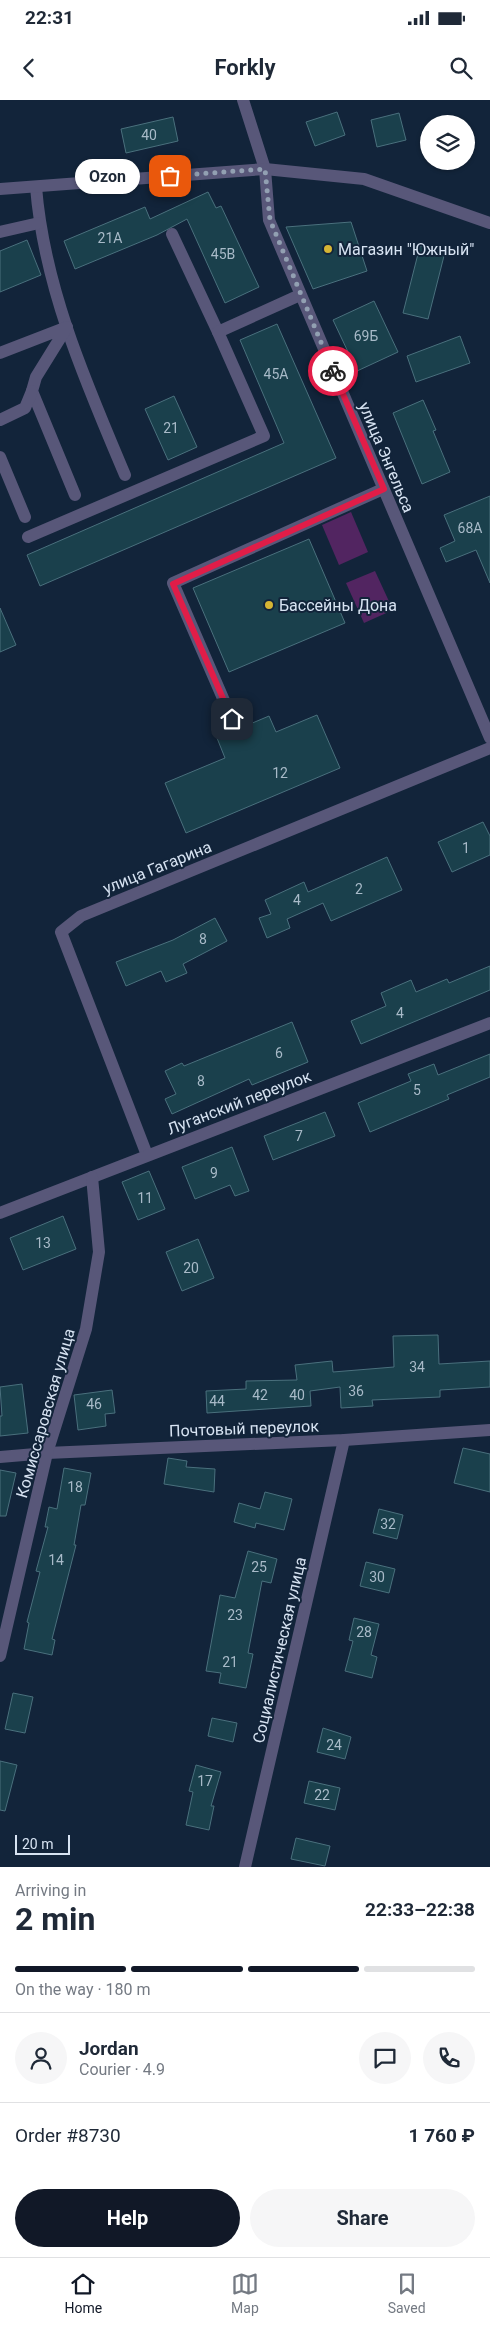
<!DOCTYPE html>
<html lang="en">
<head>
<meta charset="utf-8">
<style>
  :root { --surface:#fff; --page:#f6f6f7; --text:#1f2937; --muted:#747a83; --line:#e0e1e3; --accent:#111827 }
  body { margin:0; font-family:Roboto,sans-serif; background:var(--page); color:var(--text); height:100vh; display:flex; flex-direction:column; font-size:19px; white-space:nowrap }
  * { box-sizing:border-box; margin:0 }
  p { font-size:16px; color:var(--muted) }
  .icon { flex:none; width:28px; height:28px; fill:none; stroke:currentColor; stroke-width:2; stroke-linecap:round; stroke-linejoin:round }
  .map { position:relative; height:1767px; overflow:hidden }
  .drawer { display:flex; flex-direction:column; background:var(--surface); flex:1 }
  .drawer>* { flex:none }
  .controls { position:absolute; left:420px; top:15px; display:grid; gap:10px }
  .controls a { display:grid; place-items:center; width:55px; height:55px; border-radius:50%; background:var(--surface); box-shadow:0 1px 4px #0004; font-size:25px }
  .scale { position:absolute; left:15px; bottom:12px; width:55px; box-sizing:border-box; padding-left:5px; border:2px solid #d7e3f2; border-top:0; font-size:14px; line-height:18px; white-space:nowrap; color:#d7e3f2; -webkit-text-stroke:4px #12243a; paint-order:stroke }
  .pin { position:absolute; display:grid; place-items:center; width:42px; height:42px; color:#fff; margin:-21px; border-radius:10px; box-shadow:0 2px 8px #0006 }
  .courier { position:absolute; display:grid; place-items:center; width:50px; height:50px; margin:-25px; border:4px solid #e11d48; border-radius:50%; background:#fff; color:#222; box-shadow:0 1px 6px #0007 }
  .bubble { position:absolute; height:35px; border-radius:18px; background:var(--surface); box-shadow:0 1px 4px #0004; font-size:16px; font-weight:700; line-height:35px; text-align:center }
  .head em { font-style:normal; font-weight:700 }
  .head div { display:flex; flex-direction:column-reverse }
  .head { display:flex; align-items:center; justify-content:space-between; height:85px; padding:0 15px }
  h1 { font-size:32px; font-weight:700; line-height:38px }
  .bar { display:grid; grid-template-columns:repeat(4,1fr); gap:8px 5px; align-content:center; height:60px; padding:0 15px }
  .bar i { height:6px; border-radius:4px; background:var(--line) }
  .bar .active { background:var(--accent) }
  .bar p { grid-column:span 4 }
  .line { display:flex; align-items:center; gap:12px; padding:0 15px; border-top:1px solid var(--line) }
  .line div { flex:1 }
  .round { display:grid; place-items:center; flex:none; width:52px; height:52px; border-radius:26px; background:var(--page) }
  .cta { display:flex; gap:10px; margin-top:auto; padding:10px 15px }
  .cta a { flex:1; height:58px; border-radius:30px; background:var(--accent); color:#fff; font-size:20px; font-weight:700; line-height:58px; text-align:center }
  .cta a+a { background:var(--page); color:var(--text) }
  .status { display:flex; justify-content:space-between; align-items:center; height:35px; padding:0 25px; background:var(--surface); direction:ltr }
  .status svg { height:14px; fill:currentColor }
  header { display:flex; justify-content:space-between; align-items:center; height:65px; padding:0 15px; background:var(--surface); font-size:22px; font-weight:700 }
  .tabs { display:flex; justify-content:space-around; align-items:center; height:70px; border-top:1px solid var(--line); background:var(--surface); font-size:14px; color:var(--muted) }
  .tabs a { display:grid; justify-items:center; gap:2px }
  .tabs .active { color:var(--accent) }
  .map>svg:first-child { display:block }
</style>
</head>
<body>
<div class="status"><b>22:31</b><svg viewBox="0 0 49 12"><path d="M0 12V9h3v3zM5 12V6h3v6zM10 12V3h3v9zM15 12V0h3v12zM26 1h20v11H26zM47 4h2v5h-2z"/></svg></div>
<header><svg class="icon" aria-label="back" viewBox="0 0 24 24"><path d="M15 5l-7 7 7 7"/></svg>Forkly<svg class="icon" aria-label="search" viewBox="0 0 24 24"><circle cx="10" cy="10" r="6"/><path d="M15 15l6 6"/></svg></header>
<div class="map">
<svg width="490" height="1767" viewBox="0 0 490 1767">
  <rect width="100%" height="100%" fill="#12243a"/>
  <g fill="#522561">
    <polygon points="351,412 368,452 339,465 322,425"/>
    <polygon points="375,471 393,510 364,523 346,483"/>
  </g>
  <g fill="#1a404c" stroke="#4a707d">
    <polygon points="337,12 345,35 315,46 306,22"/>
    <polygon points="399,13 406,40 377,47 371,20"/>
    <polygon points="173,17 178,41 126,53 121,29"/>
    <polygon points="208,92 216,108 221,106 259,187 225,203 187,119 157,135 75,169 64,141 145,107 150,119"/>
    <polygon points="351,122 367,171 313,189 286,127"/>
    <polygon points="27,140 41,175 0,192 0,151"/>
    <polygon points="420,146 445,152 428,219 403,213"/>
    <polygon points="374,201 398,252 357,271 333,220"/>
    <polygon points="277,224 336,358 40,486 27,455 284,343 240,240"/>
    <polygon points="460,236 470,263 416,282 407,256"/>
    <polygon points="174,296 197,347 168,360 145,309"/>
    <polygon points="423,300 436,330 433,331 450,372 422,384 393,313"/>
    <polygon points="490,396 490,483 476,450 446,462 440,448 455,441 444,415"/>
    <polygon points="309,439 345,523 229,572 193,488"/>
    <polygon points="0,508 16,545 0,552"/>
    <polygon points="317,615 340,668 186,733 165,683 225,658 217,638 269,616 276,632"/>
    <polygon points="483,722 490,736 490,755 452,772 438,742"/>
    <polygon points="387,757 402,790 331,821 323,803 287,819 290,828 267,838 259,818 271,814 265,800 304,782 308,792"/>
    <polygon points="215,818 227,841 183,864 187,873 166,882 161,871 126,886 116,862 173,840"/>
    <polygon points="490,866 490,890 361,944 351,921 386,906 381,893 411,880 416,892 447,879 449,883"/>
    <polygon points="292,922 308,962 252,985 249,979 172,1014 165,999 176,994 165,971 182,963 184,966"/>
    <polygon points="490,954 490,977 447,995 449,999 370,1032 358,1003 411,981 408,974 434,964 438,975"/>
    <polygon points="325,1012 335,1036 273,1060 264,1036"/>
    <polygon points="232,1047 249,1091 235,1096 230,1085 195,1099 182,1067"/>
    <polygon points="149,1071 165,1109 138,1120 122,1082"/>
    <polygon points="63,1116 76,1149 23,1170 10,1138"/>
    <polygon points="198,1139 214,1178 182,1191 166,1152"/>
    <polygon points="438,1235 439,1264 490,1261 490,1287 440,1290 440,1297 372,1300 373,1306 341,1308 340,1287 310,1291 311,1306 207,1313 206,1291 246,1289 246,1281 297,1280 295,1265 332,1261 333,1272 394,1267 393,1236"/>
    <polygon points="22,1284 28,1333 0,1336 0,1316 2,1316 0,1287"/>
    <polygon points="112,1290 115,1313 105,1314 106,1326 78,1330 74,1295"/>
    <polygon points="463,1348 490,1354 490,1392 454,1383"/>
    <polygon points="168,1358 187,1361 186,1367 215,1369 214,1392 164,1384"/>
    <polygon points="64,1368 91,1373 85,1405 81,1405 74,1445 76,1445 52,1539 55,1540 52,1555 24,1549 29,1523 27,1522 40,1472 36,1471 48,1427 45,1427 49,1407 57,1409"/>
    <polygon points="0,1370 16,1373 6,1416 0,1416"/>
    <polygon points="265,1392 292,1399 284,1430 256,1423 255,1428 234,1422 239,1403 260,1409"/>
    <polygon points="379,1409 403,1415 397,1439 373,1433"/>
    <polygon points="248,1451 277,1459 271,1483 262,1481 248,1553 253,1554 246,1588 219,1583 221,1573 206,1571 220,1495 235,1498"/>
    <polygon points="366,1462 395,1469 389,1493 360,1486"/>
    <polygon points="354,1518 379,1524 371,1555 377,1557 372,1578 345,1571 353,1541 349,1540"/>
    <polygon points="13,1593 33,1597 25,1633 5,1629"/>
    <polygon points="212,1618 237,1623 233,1642 208,1636"/>
    <polygon points="323,1628 351,1637 345,1659 317,1652"/>
    <polygon points="0,1661 17,1665 5,1711 0,1710"/>
    <polygon points="196,1665 221,1672 211,1706 214,1706 209,1730 186,1725 193,1692 189,1691"/>
    <polygon points="309,1681 340,1688 335,1710 304,1703"/>
    <polygon points="296,1738 330,1746 325,1766 291,1759"/>
  </g>
  <g fill="none" stroke-linecap="round" stroke-linejoin="round">
    <g stroke="#585779" stroke-width="12">
      <polyline points="243,0 265,69 269,120 490,638"/>
      <path d="M 36,87 C 44,187 86,283 125,375"/>
      <polyline points="0,89 265,69 364,79 490,123"/>
      <polyline points="0,132 39,123"/>
      <polyline points="172,134 218,232"/>
      <polyline points="0,253 67,227 36,277 32,291 75,395"/>
      <polyline points="0,320 25,308 32,291"/>
      <polyline points="0,357 25,417"/>
      <polyline points="28,437 264,336 218,232 300,195"/>
      <polyline points="232,619 173,483 383,389"/>
      <polyline points="147,1055 61,832 81,816 490,648"/>
      <polyline points="0,1113 490,923"/>
      <polyline points="0,1357 47,1353 344,1340 490,1330"/>
      <polyline points="0,1556 47,1353 86,1229 99,1152 92,1077"/>
      <polyline points="245,1767 344,1340"/>
    </g>
  </g>
  <g fill="none" stroke-linecap="round" stroke-linejoin="round">
    <polyline stroke="#92a0b2" stroke-width="5" stroke-dasharray="0 9" points="170,76 265,69 270,120 333,271"/>
    <polyline stroke="#e11d48" stroke-width="6" points="232,619 173,484 384,389 333,271"/>
  </g>
  <g fill="#d5b534" stroke="#12243a" stroke-width="2">
    <circle cx="328" cy="149" r="5"/>
    <circle cx="269" cy="505" r="5"/>
  </g>
  <g text-anchor="middle" stroke-width="4" stroke-linejoin="round" paint-order="stroke">
    <g font-size="14" fill="#a8bac8">
      <text x="149" y="40">40</text>
      <text x="110" y="143">21А</text>
      <text x="223" y="159">45В</text>
      <text x="366" y="241">69Б</text>
      <text x="276" y="279">45А</text>
      <text x="171" y="333">21</text>
      <text x="470" y="433">68А</text>
      <text x="280" y="678">12</text>
      <text x="466" y="753">1</text>
      <text x="359" y="794">2</text>
      <text x="297" y="805">4</text>
      <text x="203" y="844">8</text>
      <text x="400" y="918">4</text>
      <text x="279" y="958">6</text>
      <text x="201" y="986">8</text>
      <text x="417" y="995">5</text>
      <text x="299" y="1041">7</text>
      <text x="214" y="1078">9</text>
      <text x="145" y="1103">11</text>
      <text x="43" y="1148">13</text>
      <text x="191" y="1173">20</text>
      <text x="417" y="1272">34</text>
      <text x="356" y="1296">36</text>
      <text x="260" y="1300">42</text>
      <text x="297" y="1300">40</text>
      <text x="217" y="1306">44</text>
      <text x="94" y="1309">46</text>
      <text x="75" y="1392">18</text>
      <text x="388" y="1429">32</text>
      <text x="56" y="1465">14</text>
      <text x="259" y="1472">25</text>
      <text x="377" y="1482">30</text>
      <text x="235" y="1520">23</text>
      <text x="364" y="1537">28</text>
      <text x="230" y="1567">21</text>
      <text x="334" y="1650">24</text>
      <text x="205" y="1686">17</text>
      <text x="322" y="1700">22</text>
    </g>
    <g font-size="16" fill="#d7e3f2" stroke="#12243a" text-anchor="start">
      <text x="338" y="155">Магазин "Южный"</text>
      <text x="279" y="511">Бассейны Дона</text>
    </g>
    <g font-size="16" fill="#d7e3f2" stroke="#12243a">
      <text transform="translate(387 357) rotate(67)" y="6">улица Энгельса</text>
      <text transform="translate(157 767) rotate(-22)" y="6">улица Гагарина</text>
      <text transform="translate(239 1002) rotate(-21)" y="6">Луганский переулок</text>
      <text transform="translate(45 1313) rotate(-74)" y="6">Комиссаровская улица</text>
      <text transform="translate(244 1328) rotate(-2)" y="6">Почтовый переулок</text>
      <text transform="translate(279 1550) rotate(-77)" y="6">Социалистическая улица</text>
    </g>
  </g>
</svg>
<div class="controls">
<a><svg class="icon" aria-label="layers" viewBox="0 0 24 24"><path d="M12 4l9 5-9 5-9-5zM3 14l9 5 9-5"/></svg></a>
</div>
<div class="scale">20 m</div>
<div class="pin" style="left:170px;top:76px;background:#ea580c"><svg class="icon" aria-label="bag" viewBox="0 0 24 24"><path d="M5 8h14l-1 12H6zM9 8a3 3 0 0 1 6 0"/></svg></div>
<div class="pin" style="left:232px;top:619px;background:#1f2937"><svg class="icon" aria-label="home" viewBox="0 0 24 24"><path d="M3 11l9-7 9 7M6 9v11h12V9"/></svg></div>
<div class="courier" style="left:333px;top:271px"><svg class="icon" aria-label="bike" viewBox="0 0 24 24"><circle cx="6" cy="16" r="4"/><circle cx="18" cy="16" r="4"/><path d="M6 16l4-8h5l3 8M10 8l3 8H6M13 5h3"/></svg></div>
<div class="bubble" style="left:75px;top:59px;width:65px">Ozon</div>
</div>
<section class="drawer">
<div class="head"><div><h1>2 min</h1><p>Arriving in</p></div><em>22:33–22:38</em></div>
<div class="bar"><i class="active"></i><i class="active"></i><i class="active"></i><i></i><p>On the way · 180 m</p></div>
<div class="line" style="height:90px"><a class="round"><svg class="icon" aria-label="person" viewBox="0 0 24 24"><circle cx="12" cy="8" r="4"/><path d="M4 21q1-7 8-7t8 7"/></svg></a><div><b>Jordan</b><p>Courier · 4.9</p></div><a class="round"><svg class="icon" aria-label="chat" viewBox="0 0 24 24"><path d="M4 5h16v11H9l-5 4z"/></svg></a><a class="round"><svg class="icon" aria-label="phone" viewBox="0 0 24 24"><path d="M5 4h4l2 5-3 2q2 4 5 5l2-3 5 2v4C11 20 4 13 5 4z"/></svg></a></div>
<div class="line" style="height:65px"><div>Order #8730</div><b>1 760 ₽</b></div>
<div class="cta"><a>Help</a><a>Share</a></div>
</section>
<nav class="tabs">
<a class="active"><svg class="icon" aria-label="home" viewBox="0 0 24 24"><path d="M3 11l9-7 9 7M6 9v11h12V9"/></svg>Home</a>
<a><svg class="icon" aria-label="map" viewBox="0 0 24 24"><path d="M3 6l6-2 6 2 6-2v14l-6 2-6-2-6 2zM9 4v14M15 6v14"/></svg>Map</a>
<a><svg class="icon" aria-label="saved" viewBox="0 0 24 24"><path d="M7 4h10v16l-5-4-5 4z"/></svg>Saved</a>
</nav>
</body>
</html>
